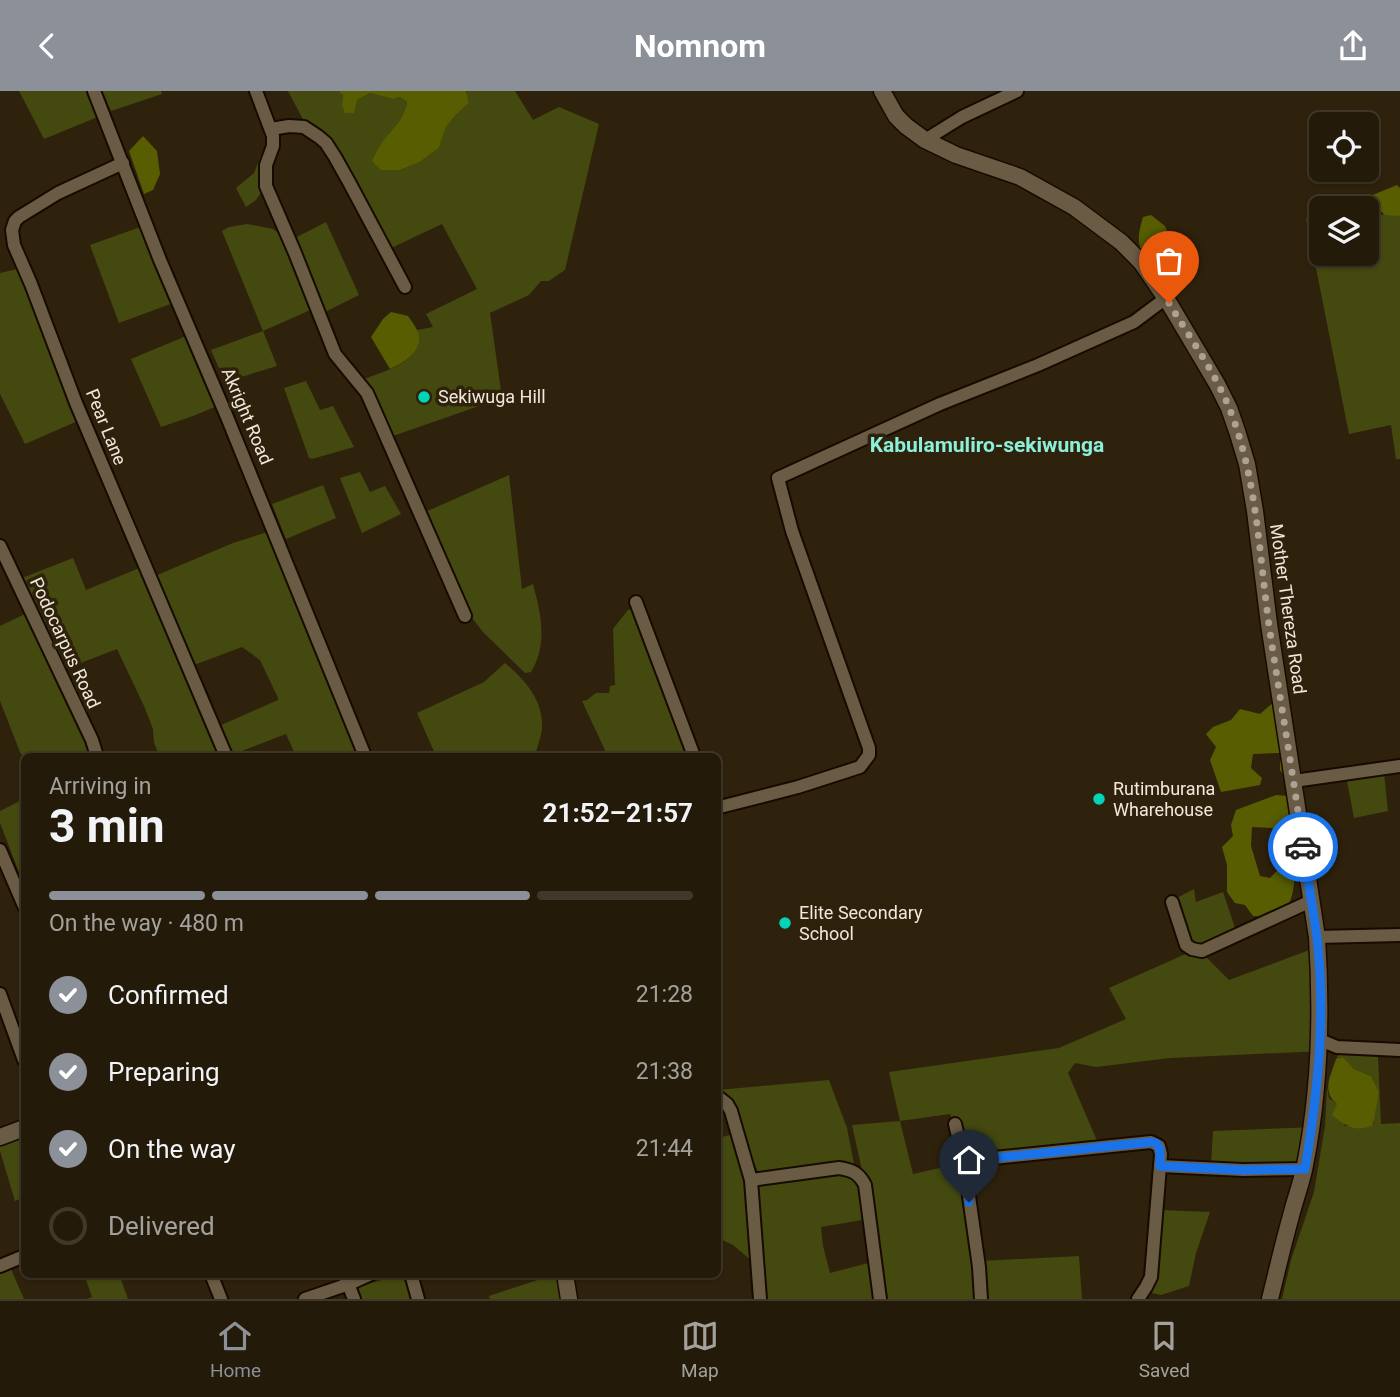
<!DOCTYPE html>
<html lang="en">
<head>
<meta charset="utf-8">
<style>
  :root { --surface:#231a09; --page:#2f2717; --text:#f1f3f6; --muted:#a3a19c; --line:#40382a; --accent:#8c9099 }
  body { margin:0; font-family:Roboto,sans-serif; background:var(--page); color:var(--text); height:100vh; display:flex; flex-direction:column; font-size:26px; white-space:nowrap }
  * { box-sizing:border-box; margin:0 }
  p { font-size:23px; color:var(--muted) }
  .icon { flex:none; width:38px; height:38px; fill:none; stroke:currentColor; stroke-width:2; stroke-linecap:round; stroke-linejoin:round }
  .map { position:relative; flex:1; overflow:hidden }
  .side { position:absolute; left:21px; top:662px; width:700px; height:525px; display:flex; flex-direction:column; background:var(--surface); border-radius:10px; box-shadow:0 2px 5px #0004,0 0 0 2px var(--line) }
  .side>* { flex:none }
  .tools { position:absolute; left:1309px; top:21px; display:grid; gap:14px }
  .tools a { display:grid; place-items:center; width:70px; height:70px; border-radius:10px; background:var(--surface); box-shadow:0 2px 5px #0004,0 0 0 2px var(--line); font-size:35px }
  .pin { position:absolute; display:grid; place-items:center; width:60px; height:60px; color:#fff; margin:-72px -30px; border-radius:50% 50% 50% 0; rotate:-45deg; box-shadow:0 0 7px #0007 }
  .pin .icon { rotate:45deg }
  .courier { position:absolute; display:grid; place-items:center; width:70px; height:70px; margin:-35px; border:5px solid #1a73e8; border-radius:50%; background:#fff; color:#222; box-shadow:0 2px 9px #0007 }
  .overview em { font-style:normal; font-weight:700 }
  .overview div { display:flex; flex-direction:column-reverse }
  .overview { display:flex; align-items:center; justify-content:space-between; height:119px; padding:0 28px }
  h1 { font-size:46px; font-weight:700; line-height:52px }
  .bar { display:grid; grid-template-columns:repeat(4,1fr); gap:10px 7px; align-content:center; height:84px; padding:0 28px }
  .bar i { height:9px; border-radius:5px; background:var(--line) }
  .bar .on { background:var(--accent) }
  .bar p { grid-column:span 4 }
  ol { padding:0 28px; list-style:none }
  li { display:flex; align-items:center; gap:21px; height:77px }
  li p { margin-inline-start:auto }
  li .icon { padding:7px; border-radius:50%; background:var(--accent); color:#fff; stroke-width:4 }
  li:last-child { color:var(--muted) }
  li i { width:38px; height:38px; border:4px solid var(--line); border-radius:50% }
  header { display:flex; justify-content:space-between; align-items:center; height:91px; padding:0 28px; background:var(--accent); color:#fff; font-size:32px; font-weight:700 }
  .tabs { display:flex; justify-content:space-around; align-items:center; height:98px; border-top:2px solid var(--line); background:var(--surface); font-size:19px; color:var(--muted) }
  .tabs a { display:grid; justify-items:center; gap:4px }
  .tabs .on { color:var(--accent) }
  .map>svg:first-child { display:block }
</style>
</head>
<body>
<header><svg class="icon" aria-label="back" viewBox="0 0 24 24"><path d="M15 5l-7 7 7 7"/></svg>Nomnom<svg class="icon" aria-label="share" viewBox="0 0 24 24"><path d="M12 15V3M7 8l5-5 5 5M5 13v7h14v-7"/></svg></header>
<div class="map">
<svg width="1400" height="1208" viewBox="0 0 1400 1208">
  <rect width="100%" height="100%" fill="#2f220c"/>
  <g fill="#44490f">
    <polygon points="19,0 90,0 100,25 44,48"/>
    <polygon points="102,0 161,0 162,3 111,20"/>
    <path d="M 288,0 L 338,0 L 343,4 L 342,14 L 357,9 L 370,2 L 393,8 L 400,6 L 407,11 C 402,28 394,40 382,52 L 381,79 L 400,79 L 420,71 L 439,57 L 446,36 L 455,25 L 469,12 L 466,0 L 515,0 L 533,29 L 559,16 L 599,33 L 565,179 L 549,190 L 541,190 L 529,204 L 490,222 L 502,307 L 393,345 L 362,289 C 384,280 427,270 417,239 L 433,236 L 426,223 L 477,198 L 442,133 L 389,158 L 306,34 Z"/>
    <polygon points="270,59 262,100 256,109 246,116 236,97 254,82 262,62"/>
    <polygon points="1400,122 1400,368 1396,368 1391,334 1349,343 1306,127 1321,125 1321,163 1367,163 1367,125"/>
    <polygon points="326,131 359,204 323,222 297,146"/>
    <polygon points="247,133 273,138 290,150 315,217 263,240 277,275 225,291 211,259 263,240 222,140 229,136"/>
    <polygon points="146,134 176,211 119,232 90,154"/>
    <polygon points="22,177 80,329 25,353 0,303 0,182"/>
    <polygon points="191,243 222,313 193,325 161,336 131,268"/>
    <polygon points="306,290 320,319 333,315 354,356 312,368 309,367 284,297"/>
    <polygon points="360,381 370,401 385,395 401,423 362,442 340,387"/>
    <path d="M 509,384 L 522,498 L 533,493 C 541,523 548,553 531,581 L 525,582 L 483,541 L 469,523 L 423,422 Z"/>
    <polygon points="323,394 336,427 286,448 272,413"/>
    <polygon points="271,440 366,665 296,665 286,643 229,665 219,635 278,609 278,607 260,569 242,556 194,574 163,499 155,485 233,452"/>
    <polygon points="73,467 86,499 142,476 172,546 194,606 218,659 205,665 159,665 154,651 153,638 144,615 117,558 65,578 22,487"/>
    <polygon points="632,518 635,519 690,665 605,665 605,659 582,610 587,609 596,602 609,602 610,595 615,594 613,538 628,519"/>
    <polygon points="29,521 96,665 24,665 24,668 20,661 0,610 0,535"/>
    <path d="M 505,572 C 525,589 544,610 542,638 C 541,647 537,656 535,665 L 436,665 L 417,622 L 484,591 Z"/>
    <polygon points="1384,682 1388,720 1354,727 1347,690"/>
    <polygon points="24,708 24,794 0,732 0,720"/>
    <polygon points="1194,798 1196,811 1223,801 1237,843 1198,856 1187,852 1171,810"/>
    <polygon points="1320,855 1328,929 1324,960 1170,967 1096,976 1075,972 1068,982 1098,1052 1073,1052 970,1067 950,1023 900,1030 913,1083 962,1072 978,1208 883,1208 865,1093 852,1034 900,1030 889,981 1059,957 1126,928 1109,897 1190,861 1202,862 1229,889"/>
    <polygon points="1345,961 1378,966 1381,1033 1400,1032 1400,1208 1282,1208 1291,1169 1314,1101 1325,1035 1327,996 1329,1007 1337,1013 1345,1035 1374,1033 1374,1020 1379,1000 1371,985 1354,978 1343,966 1336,968 1339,963"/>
    <polygon points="829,989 847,1037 860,1104 862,1129 821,1136 823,1155 830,1182 872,1171 878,1208 765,1208 756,1105 759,1083 745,1053 731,1011 718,999"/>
    <polygon points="1317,1036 1311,1075 1211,1075 1213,1040"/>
    <polygon points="24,1042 24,1106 15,1110 0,1060 0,1052"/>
    <polygon points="734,1043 744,1064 751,1131 750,1160 752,1170 733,1154 718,1147 718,1047"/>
    <polygon points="1159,1119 1210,1121 1196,1162 1189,1195 1161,1204 1152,1202"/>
    <polygon points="1079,1165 1082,1208 981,1208 980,1170"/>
    <polygon points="10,1176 24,1208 0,1208 0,1180"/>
    <polygon points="84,1183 119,1183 128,1208 87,1208 92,1206"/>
    <polygon points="402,1183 411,1208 362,1208 358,1196"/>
    <polygon points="556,1183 558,1183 562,1208 490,1208 489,1205"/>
  </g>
  <g fill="#575d00">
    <path d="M 338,0 L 466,0 L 469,12 L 455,25 L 446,36 L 439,57 L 420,71 L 400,79 L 381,79 L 372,70 C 375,63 379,56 383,50 C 395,36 402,30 407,11 L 400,6 L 393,8 L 370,2 L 357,9 L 354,22 L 345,22 L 342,14 L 343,4 Z"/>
    <polygon points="143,45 157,60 160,83 153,99 144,103 129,60"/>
    <polygon points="1397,94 1400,97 1400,125 1385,124 1373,113 1370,105"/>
    <path d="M 1151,124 L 1165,135 L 1176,162 L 1173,171 L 1164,184 L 1157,184 C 1140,160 1134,156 1143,126 Z"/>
    <path d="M 391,221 L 408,225 C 412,231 418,238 419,245 C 421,262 403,272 390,278 L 371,246 L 383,228 Z"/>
    <polygon points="1276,609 1289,683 1283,683 1280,679 1280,662 1253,663 1251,677 1262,687 1260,694 1221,701 1210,669 1216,656 1206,643 1213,636 1231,629 1240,618 1260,623"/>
    <path d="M 1276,704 L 1289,705 L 1299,753 L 1292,755 L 1282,748 L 1272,737 L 1252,736 L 1251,755 L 1260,785 L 1270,787 L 1290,767 L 1296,773 C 1294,788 1295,820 1276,824 C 1269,826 1261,825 1253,825 L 1245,814 L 1235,812 L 1227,801 L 1227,774 L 1222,756 L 1233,745 L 1231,734 L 1236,719 Z"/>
    <path d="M 1343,966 L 1354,978 L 1371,985 L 1379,1000 L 1373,1034 C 1357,1042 1345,1035 1332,1024 L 1337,1013 C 1321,1000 1331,984 1336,968 Z"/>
  </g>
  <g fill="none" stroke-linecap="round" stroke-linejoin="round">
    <defs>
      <g id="street">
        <polyline points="94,0 160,169 227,326 365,665"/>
        <polyline points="256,0 273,45 273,55 266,74 266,95 295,162 335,263 367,302 465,525"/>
        <polyline points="271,38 289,35 304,36 319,46 326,52 335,66 349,91 405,196"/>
        <polyline points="925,49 962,26 1017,0"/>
        <polyline points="123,72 58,102 19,126 15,130 12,139 14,154 31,193 76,312 226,665"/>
        <polyline points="0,455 92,649 97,665"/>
        <polyline points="636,511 694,665"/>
        <polyline points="1294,690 1400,675"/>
        <polyline points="718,714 720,716 798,696 860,676 869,664 869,657 792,440 778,387 940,313 1038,274 1134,231 1166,207"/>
        <polyline points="0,759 24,815"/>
        <polyline points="1172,811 1186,854 1192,858 1202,860 1311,810"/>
        <polyline points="1317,846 1400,844"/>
        <polyline points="0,903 24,969"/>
        <polyline points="1320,949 1337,956 1400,959"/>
        <polyline points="718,1006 727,1013 731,1020 751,1089 760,1208"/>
        <polyline points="955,1033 964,1070 979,1176 981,1208"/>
        <polyline points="964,1070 1151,1051 1159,1055 1161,1063 1160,1075 1151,1186 1146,1196 1138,1208"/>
        <polyline points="1160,1075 1243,1079 1305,1078"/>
        <path d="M 751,1089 L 839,1077 C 852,1079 859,1082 865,1094 L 880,1208"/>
        <polyline points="0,1175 24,1165"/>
        <polyline points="211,1183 221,1208"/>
        <polyline points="344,1183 354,1208"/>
        <polyline points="411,1183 418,1208"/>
        <polyline points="305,1208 349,1193 371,1183"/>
      </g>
      <g id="secondary">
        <path d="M 882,0 L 896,25 L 906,35 L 925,49 L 956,64 L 1020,86 L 1074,116 L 1121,151 L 1141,171 L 1169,212 L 1217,293 L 1229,317 L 1237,340 L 1247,373 L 1255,420 L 1269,533 L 1317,846 C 1322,923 1320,999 1305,1074 C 1302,1091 1295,1108 1291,1125 C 1283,1153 1277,1180 1270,1208"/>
        <polyline points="0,1046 24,1037"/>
        <polyline points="565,1183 569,1208"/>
      </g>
    </defs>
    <use href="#street" stroke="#170b00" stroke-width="16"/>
    <use href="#secondary" stroke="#170b00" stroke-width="19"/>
    <use href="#street" stroke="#6a5b45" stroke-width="12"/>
    <use href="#secondary" stroke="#6a5b45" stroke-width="16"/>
  </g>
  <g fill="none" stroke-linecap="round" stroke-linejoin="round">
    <path stroke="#ada393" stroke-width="7" stroke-dasharray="0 12.6" d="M 1169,212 C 1190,247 1215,281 1230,319 C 1257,388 1259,462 1269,534 C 1280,608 1293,682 1303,756"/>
    <path stroke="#1a73e8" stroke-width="9" d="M 969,1111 L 964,1070 L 1151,1051 L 1156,1052 L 1160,1058 L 1160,1075 L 1243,1079 L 1305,1078 C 1318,1001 1326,924 1317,847 C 1313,816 1307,786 1303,756"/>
  </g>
  <g fill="#00d5b7" stroke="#2f220c" stroke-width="2.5">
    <circle cx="424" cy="306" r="7"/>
    <circle cx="1099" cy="708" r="7"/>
    <circle cx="785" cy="832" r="7"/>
  </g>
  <g text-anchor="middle" stroke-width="7" stroke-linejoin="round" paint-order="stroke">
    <g font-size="18" fill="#f1e8dc" stroke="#2f220c" text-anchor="start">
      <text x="438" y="312">Sekiwuga Hill</text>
      <text x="1113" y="704">Rutimburana<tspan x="1113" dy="21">Wharehouse</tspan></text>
      <text x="799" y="828">Elite Secondary<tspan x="799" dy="21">School</tspan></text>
    </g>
    <g font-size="18" fill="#f1e8dc" stroke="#2f220c">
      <text transform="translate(247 325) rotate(67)" y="6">Akright Road</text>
      <text transform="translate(106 336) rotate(68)" y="6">Pear Lane</text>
      <text transform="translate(1288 518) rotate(82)" y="6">Mother Thereza Road</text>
      <text transform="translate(65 552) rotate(65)" y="6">Podocarpus Road</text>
    </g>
    <g font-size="21" font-weight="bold" fill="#8befd9" stroke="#2f220c">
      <text x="987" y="361">Kabulamuliro-sekiwunga</text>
    </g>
  </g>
</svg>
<div class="tools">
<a><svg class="icon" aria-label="locate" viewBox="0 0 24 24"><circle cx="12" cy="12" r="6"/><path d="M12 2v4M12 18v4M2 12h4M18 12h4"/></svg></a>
<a><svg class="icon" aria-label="layers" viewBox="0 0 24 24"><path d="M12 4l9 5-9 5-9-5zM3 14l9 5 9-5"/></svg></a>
</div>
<div class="pin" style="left:1169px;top:212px;background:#ea580c"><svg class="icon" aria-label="bag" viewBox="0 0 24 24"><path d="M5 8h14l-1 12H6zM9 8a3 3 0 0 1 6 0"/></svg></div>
<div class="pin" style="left:969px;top:1111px;background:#1f2937"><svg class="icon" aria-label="home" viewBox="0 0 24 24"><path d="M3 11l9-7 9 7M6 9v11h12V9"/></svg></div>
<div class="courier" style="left:1303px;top:756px"><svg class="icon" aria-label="car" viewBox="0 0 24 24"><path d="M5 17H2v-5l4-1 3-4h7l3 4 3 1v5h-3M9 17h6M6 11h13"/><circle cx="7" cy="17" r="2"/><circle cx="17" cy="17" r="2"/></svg></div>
<section class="side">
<div class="overview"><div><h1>3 min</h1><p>Arriving in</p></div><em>21:52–21:57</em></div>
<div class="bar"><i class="on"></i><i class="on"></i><i class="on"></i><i></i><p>On the way · 480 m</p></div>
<ol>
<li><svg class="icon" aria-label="check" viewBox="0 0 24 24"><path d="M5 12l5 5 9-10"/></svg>Confirmed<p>21:28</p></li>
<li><svg class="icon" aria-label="check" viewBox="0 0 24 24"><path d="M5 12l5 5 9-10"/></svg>Preparing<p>21:38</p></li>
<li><svg class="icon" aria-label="check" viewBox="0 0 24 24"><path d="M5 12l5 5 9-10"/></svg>On the way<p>21:44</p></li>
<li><i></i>Delivered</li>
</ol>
</section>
</div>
<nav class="tabs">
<a class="on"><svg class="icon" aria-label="home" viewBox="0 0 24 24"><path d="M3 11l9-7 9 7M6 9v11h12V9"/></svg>Home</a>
<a><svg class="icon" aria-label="map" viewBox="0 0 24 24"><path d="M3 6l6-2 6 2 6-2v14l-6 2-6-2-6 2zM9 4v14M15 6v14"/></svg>Map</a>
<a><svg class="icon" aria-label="saved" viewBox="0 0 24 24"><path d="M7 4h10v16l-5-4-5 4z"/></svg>Saved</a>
</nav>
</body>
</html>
